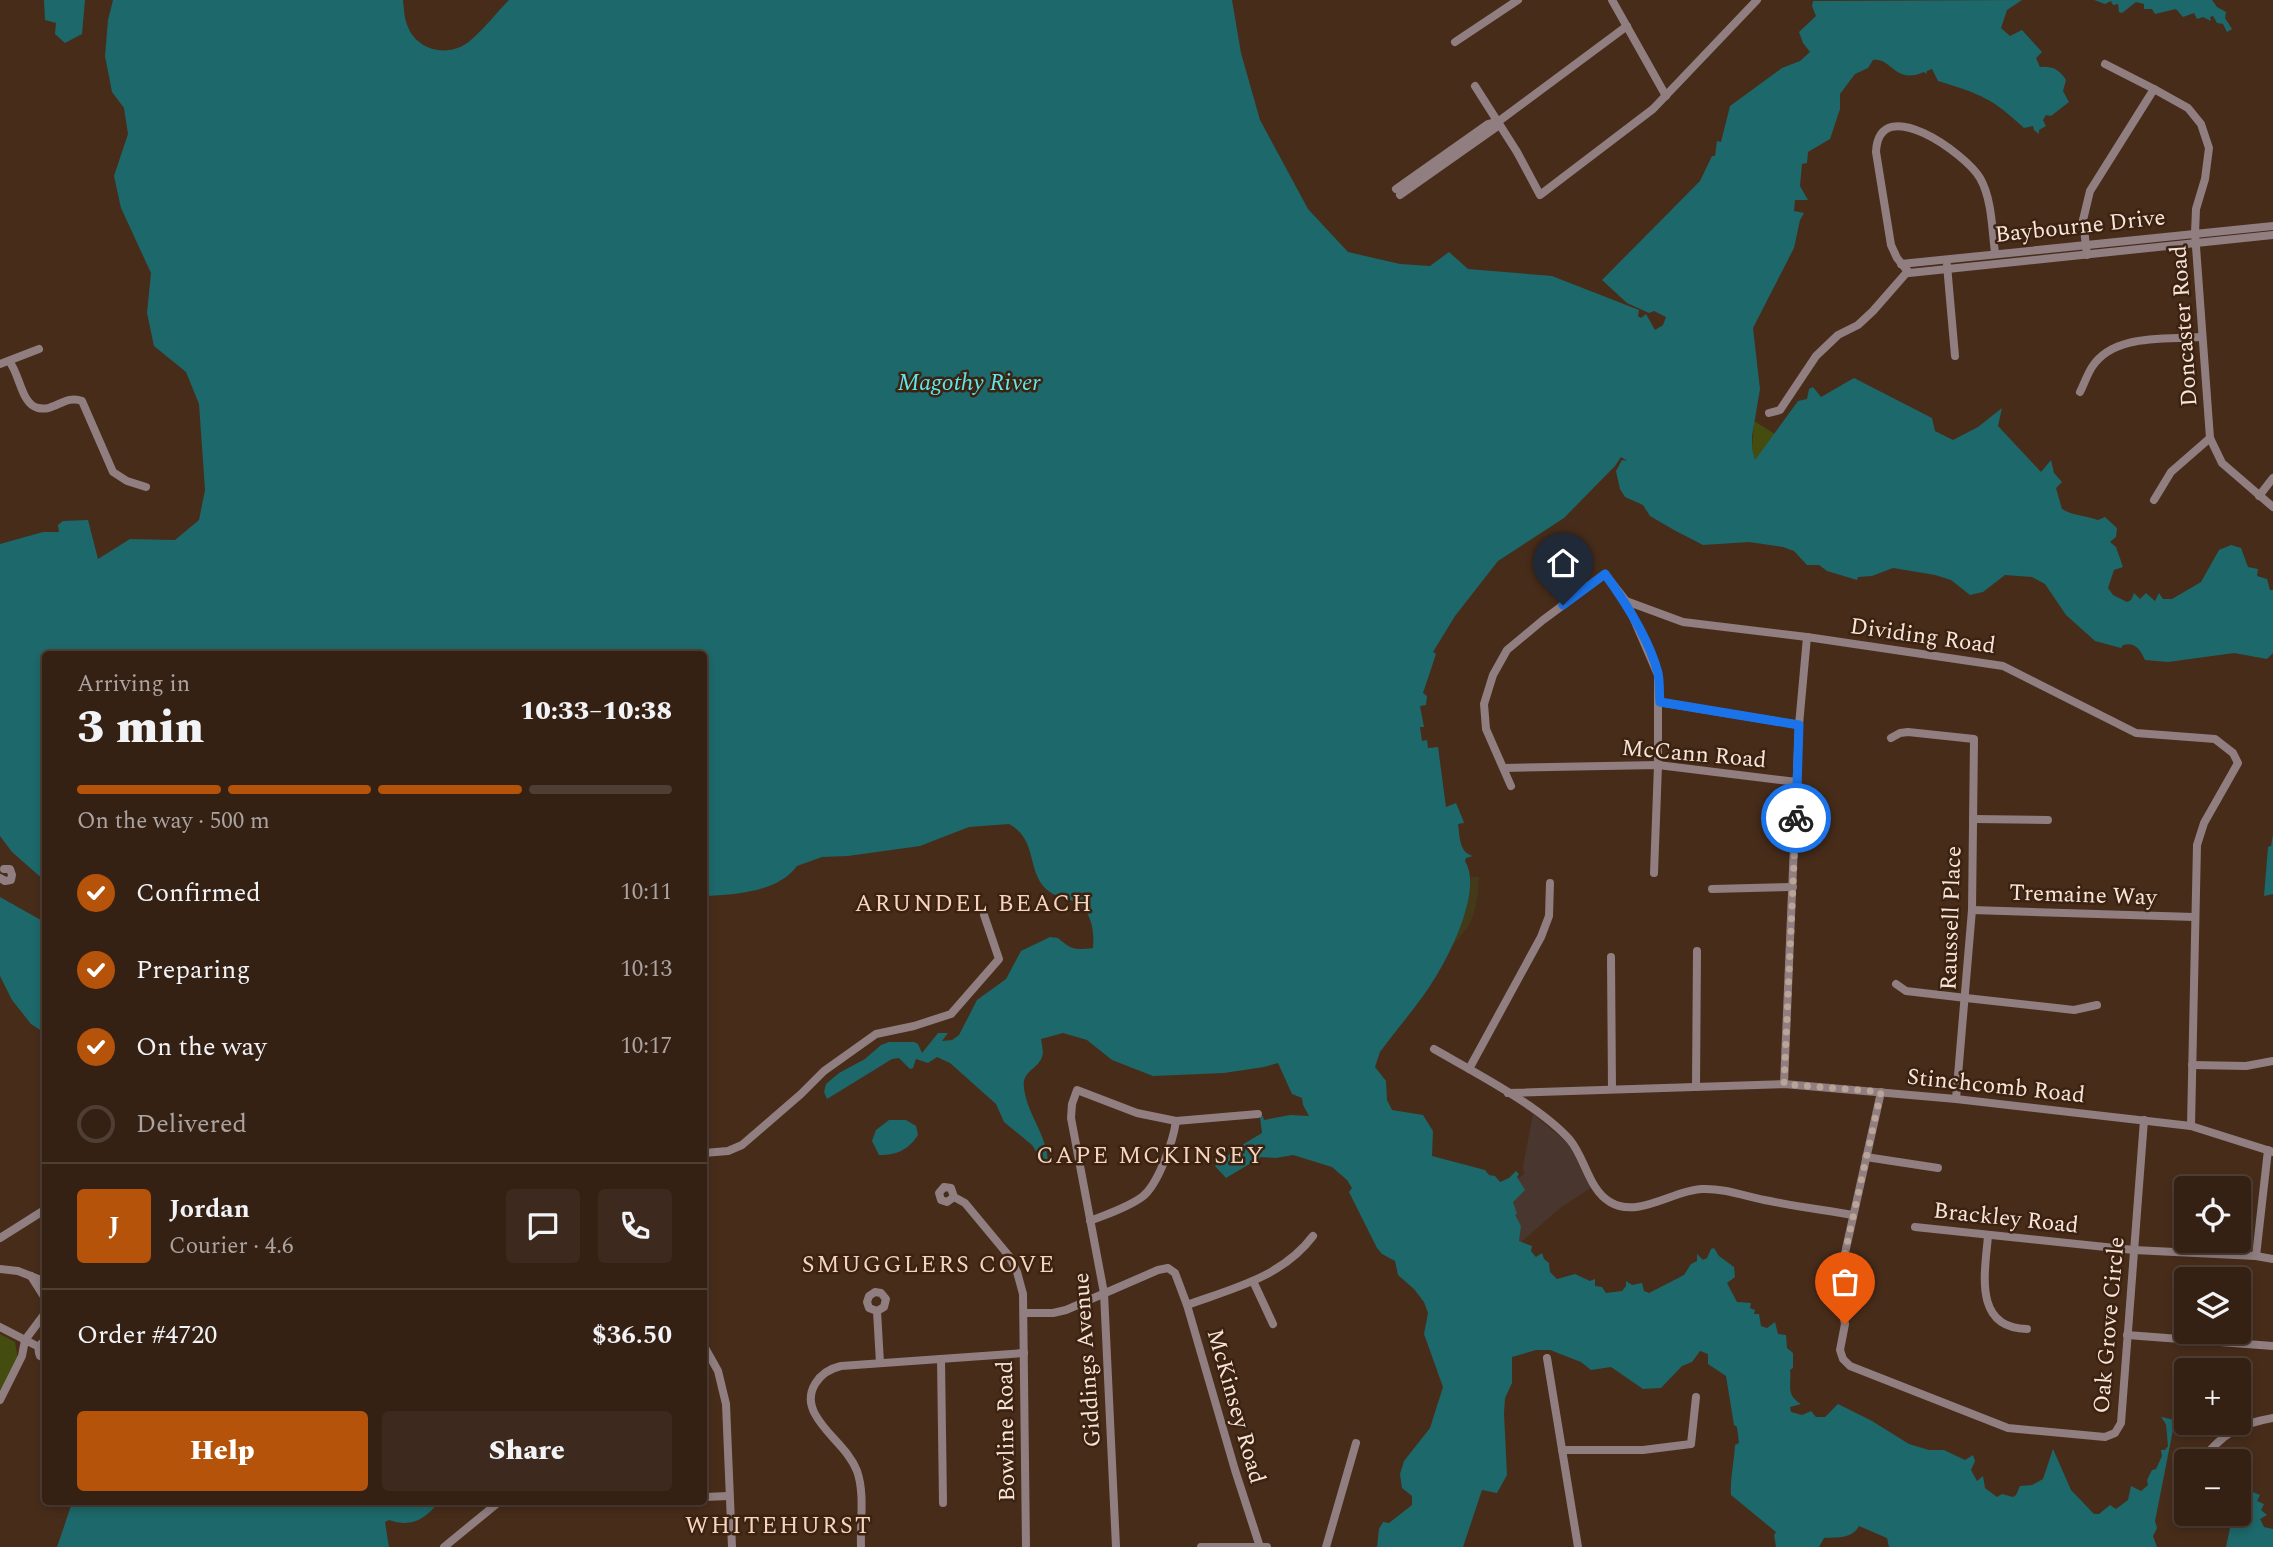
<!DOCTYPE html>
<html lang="en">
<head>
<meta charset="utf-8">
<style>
  :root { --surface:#352114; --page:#3d291d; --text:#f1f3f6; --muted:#aaa3a0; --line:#4f3e34; --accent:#b45309 }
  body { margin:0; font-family:Spectral,serif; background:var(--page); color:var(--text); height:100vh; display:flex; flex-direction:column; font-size:26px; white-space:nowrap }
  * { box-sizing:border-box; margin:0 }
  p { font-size:23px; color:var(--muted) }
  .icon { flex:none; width:38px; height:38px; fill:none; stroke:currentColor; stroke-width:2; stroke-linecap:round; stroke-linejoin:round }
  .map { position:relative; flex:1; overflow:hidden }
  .sheet { position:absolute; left:42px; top:651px; width:665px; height:854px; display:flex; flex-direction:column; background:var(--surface); border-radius:7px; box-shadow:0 4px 10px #0003,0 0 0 2px var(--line) }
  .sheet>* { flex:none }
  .buttons { position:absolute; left:2174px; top:1176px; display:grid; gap:14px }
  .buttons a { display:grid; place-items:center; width:77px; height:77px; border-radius:7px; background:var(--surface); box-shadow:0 4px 10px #0003,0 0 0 2px var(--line); font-size:35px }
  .pin { position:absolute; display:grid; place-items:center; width:60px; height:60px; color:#fff; margin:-72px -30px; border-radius:50% 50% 50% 0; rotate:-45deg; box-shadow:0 0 7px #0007 }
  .pin .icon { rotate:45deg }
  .courier { position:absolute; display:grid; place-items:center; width:70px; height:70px; margin:-35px; border:5px solid #1a73e8; border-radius:50%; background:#fff; color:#222; box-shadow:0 2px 9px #0007 }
  .overview em { font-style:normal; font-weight:800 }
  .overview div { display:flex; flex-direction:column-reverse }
  .overview { display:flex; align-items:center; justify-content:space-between; height:119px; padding:0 35px }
  h1 { font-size:46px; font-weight:800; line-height:52px }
  .bar { display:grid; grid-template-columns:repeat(4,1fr); gap:10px 7px; align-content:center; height:84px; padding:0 35px }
  .bar i { height:9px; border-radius:5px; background:var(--line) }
  .bar .on { background:var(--accent) }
  .bar p { grid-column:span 4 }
  .line { display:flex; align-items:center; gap:18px; padding:0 35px; border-top:2px solid var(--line) }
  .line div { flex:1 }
  .round { display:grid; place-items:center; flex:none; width:74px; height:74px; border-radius:7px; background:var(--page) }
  ol { padding:0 35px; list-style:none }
  li { display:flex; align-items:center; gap:21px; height:77px }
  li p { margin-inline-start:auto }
  li .icon { padding:7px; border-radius:50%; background:var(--accent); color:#fff; stroke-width:4 }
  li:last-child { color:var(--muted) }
  li i { width:38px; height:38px; border:4px solid var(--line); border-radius:50% }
  .action { display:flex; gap:14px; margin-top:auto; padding:14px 35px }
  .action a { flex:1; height:80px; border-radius:7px; background:var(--accent); color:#fff; font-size:28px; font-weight:800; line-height:80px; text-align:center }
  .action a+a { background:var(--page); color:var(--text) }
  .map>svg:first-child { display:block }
</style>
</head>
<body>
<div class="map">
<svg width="2273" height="1547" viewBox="0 0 2273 1547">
  <rect width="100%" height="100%" fill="#472c1a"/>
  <polygon fill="#49362f" points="1533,1114 1569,1144 1592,1187 1559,1209 1505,1256 1452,1226 1524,1174 1523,1166"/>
  <g fill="#454c0f">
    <polygon points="1754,421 1775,434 1755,461 1752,448"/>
    <polygon points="0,1334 15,1342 18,1359 0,1395"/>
  </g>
  <path fill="#433a1a" d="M 1471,877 L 1479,877 C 1477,908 1475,924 1451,946 L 1467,907 Z"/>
  <g fill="#1d686a">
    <polygon points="44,0 85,0 82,34 65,43 55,34 56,23 45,20"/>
    <path d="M 113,0 L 403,0 C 404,8 404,19 408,27 C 418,52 451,58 471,40 C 485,28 496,13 509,0 L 1232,0 L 1241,53 L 1260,120 L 1308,209 L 1348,252 L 1400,264 L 1430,266 L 1449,252 L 1468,269 L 1552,276 L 1639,310 L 1638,316 L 1641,318 L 1646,314 L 1655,330 L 1663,325 L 1666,317 L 1654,311 L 1649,313 L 1627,303 L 1602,280 L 1700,181 L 1712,156 L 1715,156 L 1717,141 L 1721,142 L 1730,106 L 1782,68 L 1800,61 L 1810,52 L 1803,43 L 1799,32 L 1816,16 L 1812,6 L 1813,1 L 2022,0 L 2007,10 L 2001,28 L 2010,36 L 2022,30 L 2042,52 L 2036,58 L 2040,67 C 2052,66 2059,69 2066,80 L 2063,91 L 2069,102 L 2051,116 L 2046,115 L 2043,120 L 2046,126 L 2039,130 L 2039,134 L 2034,130 L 2033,126 L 2024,128 C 1992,98 1980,94 1938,81 L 1932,69 L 1927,71 L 1926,74 L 1924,72 C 1894,85 1892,57 1873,60 L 1868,68 L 1855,74 L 1840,94 L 1840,109 L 1830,139 L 1808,152 L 1807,163 L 1802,164 L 1800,186 L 1808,200 L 1795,200 L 1794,211 L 1804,213 L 1800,220 L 1794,248 L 1753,328 L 1760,389 L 1752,436 L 1752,448 L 1755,460 L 1798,401 L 1807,399 L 1809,389 L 1813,387 L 1821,397 L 1854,378 L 1932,418 L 1935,431 L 1953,440 L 1978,427 L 2002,408 L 1998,426 L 2041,472 L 2051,460 L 2054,473 L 2062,482 L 2056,488 L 2062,509 C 2073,516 2085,515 2098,520 L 2105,517 L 2117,528 L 2116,537 L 2110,542 L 2116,547 L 2123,567 L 2114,570 L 2108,588 L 2113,595 L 2127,602 L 2131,600 L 2134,593 L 2140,599 L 2146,593 L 2155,601 L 2159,593 L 2163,599 L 2172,599 L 2201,582 L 2219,550 L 2231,545 L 2241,548 L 2248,567 L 2258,569 L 2257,576 L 2267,579 L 2270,590 L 2273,590 L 2273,653 L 2267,659 L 2234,653 L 2168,662 L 2145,660 C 2140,650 2136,642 2123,645 L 2121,648 L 2095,641 L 2066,615 L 2045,584 L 2032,577 L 2005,575 L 1983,592 L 1970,595 L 1951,580 L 1935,575 L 1893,568 L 1872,576 L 1858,577 L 1857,580 L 1827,571 L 1819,565 L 1807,565 L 1794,551 L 1783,547 L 1749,542 L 1703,545 L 1674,530 L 1650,516 L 1643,505 L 1625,497 L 1620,489 L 1616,471 L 1622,460 L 1627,461 L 1621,457 L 1615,466 L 1564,518 L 1498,561 L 1455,616 L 1433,652 L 1436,654 L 1423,693 L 1427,696 L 1426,705 L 1420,706 L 1424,727 L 1420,727 L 1422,741 L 1427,740 L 1428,748 L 1438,747 L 1446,807 L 1456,803 L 1463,820 L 1464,823 L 1458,824 C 1460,838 1459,852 1473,856 L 1466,858 L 1465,861 C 1482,888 1453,948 1438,973 C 1422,1001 1399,1026 1380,1052 L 1375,1067 L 1386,1081 L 1387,1100 L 1392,1110 L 1423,1115 L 1433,1131 L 1432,1156 L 1485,1170 L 1489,1175 L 1495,1176 L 1500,1182 L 1509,1178 L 1516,1171 L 1519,1174 L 1517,1177 L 1525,1190 L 1513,1202 L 1517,1214 L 1515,1215 L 1521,1226 L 1519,1241 L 1532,1246 L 1531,1251 L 1536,1257 L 1542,1253 L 1544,1259 L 1549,1263 L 1550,1272 L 1557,1279 L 1575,1274 L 1590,1281 L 1595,1279 L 1595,1286 L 1602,1287 L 1606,1293 L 1622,1291 L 1626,1286 L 1626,1281 L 1632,1285 L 1642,1283 L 1644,1291 L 1649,1293 L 1684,1275 L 1691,1264 L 1697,1261 L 1697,1254 L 1703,1260 L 1707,1258 L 1711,1249 L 1714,1248 L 1719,1256 L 1734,1267 L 1735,1277 L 1727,1283 L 1737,1302 L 1751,1303 L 1750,1308 L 1755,1310 L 1754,1314 L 1759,1314 L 1761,1326 L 1767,1328 L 1775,1322 L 1778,1334 L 1786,1335 L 1787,1348 L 1793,1353 L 1793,1368 L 1790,1370 C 1792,1384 1785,1395 1801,1404 L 1790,1407 L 1791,1412 L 1802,1415 L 1811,1411 L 1816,1417 L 1825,1417 L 1838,1404 L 1872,1421 L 1909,1444 L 1929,1450 L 1944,1450 L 1965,1460 L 1973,1455 L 1975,1461 L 1971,1470 L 1977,1481 L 1983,1476 L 1985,1488 L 1997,1497 L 2002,1494 L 2013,1497 L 2016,1495 L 2020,1486 L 2032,1485 L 2043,1479 L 2053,1449 L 2071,1490 L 2094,1514 L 2099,1514 L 2110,1505 L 2116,1509 L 2128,1500 L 2131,1486 L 2141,1491 L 2148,1485 L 2147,1480 L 2152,1470 L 2156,1469 L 2162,1456 L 2161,1450 L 2165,1450 L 2168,1446 L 2166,1424 L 2161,1417 L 2175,1420 L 2155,1521 L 2157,1528 L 2153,1536 L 2157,1547 L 1889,1547 L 1887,1538 L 1859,1526 C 1852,1539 1838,1537 1824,1538 L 1819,1547 L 1776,1547 L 1774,1535 L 1776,1532 L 1731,1495 C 1730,1478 1734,1463 1735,1445 L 1739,1443 L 1737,1427 L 1734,1425 L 1726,1376 L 1708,1364 L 1708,1354 L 1700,1351 L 1692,1362 L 1682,1366 L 1661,1388 L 1643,1389 L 1611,1367 L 1591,1370 L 1581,1362 L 1550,1350 L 1536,1350 L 1512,1357 L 1512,1383 L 1505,1398 L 1504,1413 L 1507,1475 L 1497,1493 L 1482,1490 L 1463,1547 L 1377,1547 L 1379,1529 L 1383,1522 L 1389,1523 L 1412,1505 L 1412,1496 L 1402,1488 L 1400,1474 L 1404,1461 L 1430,1428 L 1443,1387 L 1424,1334 L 1428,1313 L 1424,1302 L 1414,1289 L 1398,1275 L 1395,1261 L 1382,1254 L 1377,1248 L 1349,1192 L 1352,1188 L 1347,1180 L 1332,1167 L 1293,1155 L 1276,1158 L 1261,1157 L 1226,1178 L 1215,1166 L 1237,1148 L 1262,1133 L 1260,1117 L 1263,1116 L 1264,1120 L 1290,1115 L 1309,1116 L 1303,1105 L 1302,1098 L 1292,1094 L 1278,1063 L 1264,1067 L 1224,1073 L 1153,1076 L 1112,1060 L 1087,1040 L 1063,1033 L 1041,1039 C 1042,1046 1045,1054 1040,1061 C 1033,1071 1022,1073 1024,1088 C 1027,1114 1047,1135 1048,1162 L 1044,1164 L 1032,1145 L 1004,1122 L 996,1104 L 950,1063 L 937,1057 L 928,1063 L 916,1059 L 913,1068 L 910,1069 L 899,1058 L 892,1059 L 827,1099 L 824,1092 L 826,1084 L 839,1073 L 865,1059 L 881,1045 L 889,1042 L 914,1042 L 918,1044 L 922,1053 L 938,1033 L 948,1033 L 942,1041 L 952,1040 L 959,1035 L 977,1000 L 1006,979 L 1021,951 L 1050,937 L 1058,938 C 1072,950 1074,950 1093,948 C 1094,935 1093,923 1086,911 C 1078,897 1056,900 1045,888 C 1027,869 1037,839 1009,824 L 969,827 L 920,846 L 848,856 L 822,857 L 797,866 C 778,892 735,895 704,896 L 704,654 L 46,654 L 45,881 L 12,852 L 0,836 L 0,544 L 43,532 L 59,532 L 58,525 L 63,521 L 88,520 L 98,559 L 130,539 L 175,540 L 199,520 L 205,490 L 199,404 L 186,372 L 154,346 L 147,313 L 151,273 L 121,208 L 114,176 L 128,134 L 124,108 L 112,92 L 105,56 L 108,20 Z"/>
    <polygon points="2094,0 2212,0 2217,7 2226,12 2225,18 2232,29 2227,32 2223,24 2217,23 2213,16 2210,17 2211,21 2203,17 2197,19 2194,13 2183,17 2176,9 2155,14 2152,9 2144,9 2144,4 2136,2 2122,13 2119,12 2118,4 2113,5 2111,1 2105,4"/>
    <polygon points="2273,835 2273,894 2264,896 2268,847 2271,846"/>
    <polygon points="0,897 39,919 45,920 45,1033 31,1024 12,1000 0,976"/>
    <path d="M 889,1120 L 906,1120 L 916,1126 L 918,1135 C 908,1150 897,1155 879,1155 L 872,1141 L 876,1130 Z"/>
    <polygon points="2238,1480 2243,1488 2260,1495 2257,1501 2264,1504 2261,1510 2267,1515 2260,1519 2264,1527 2273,1529 2273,1547 2226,1547 2233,1514 2238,1514"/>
    <path d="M 76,1502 L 439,1502 C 425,1519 412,1528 389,1520 L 385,1522 L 389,1547 L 57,1547 L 71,1506 Z"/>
  </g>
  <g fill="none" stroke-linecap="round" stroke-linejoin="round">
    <g stroke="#907e80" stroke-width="8">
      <polyline points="1612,0 1666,96"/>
      <polyline points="1455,42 1518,0"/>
      <polyline points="2105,64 2154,89"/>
      <polyline points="1475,86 1517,152 1540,195 1653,109 1757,0"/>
      <polyline points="1396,189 1488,124 1499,121"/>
      <polyline points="1400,195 1498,126 1499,121 1627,26"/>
      <path d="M 1995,253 C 1992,229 1992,199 1980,178 C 1966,154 1879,91 1876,152 L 1891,245 L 1897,258 L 1909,273 L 2273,235"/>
      <polyline points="2087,255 2083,220 2090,191 2154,89 2188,108 2201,124 2209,148 2205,179 2196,209 2195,233 2210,438 2222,463 2273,507"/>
      <polyline points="1901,264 2273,226"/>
      <polyline points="1947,265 1955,356"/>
      <path d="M 9,361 C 20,374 21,404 38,408 C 55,412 65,394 82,401 L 113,472 L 127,481 L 146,487"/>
      <polyline points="0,364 39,349"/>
      <path d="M 2080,392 C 2084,384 2087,375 2092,367 C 2114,333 2166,340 2201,337"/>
      <polyline points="1769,413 1780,410 1816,356 1838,335 1858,325 1873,311 1908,271"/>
      <polyline points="2259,496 2273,478"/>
      <polyline points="2154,500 2171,472 2210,438"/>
      <polyline points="1626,601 1683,622 1807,637 2003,666 2136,733 2215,739 2233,753 2238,763 2204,823 2197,845 2191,1126"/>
      <polyline points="1659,702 1799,725"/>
      <polyline points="1891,738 1900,733 1908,732 1974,739 1972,910 1956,1099"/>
      <polyline points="1504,768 1658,765 1797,782"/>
      <polyline points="1511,786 1486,729 1484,704 1493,675 1507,650 1543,620 1605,574 1626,601 1658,675 1658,765 1654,873"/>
      <polyline points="1973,819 2048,820"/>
      <polyline points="0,878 5,881 11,880 12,875 10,869 4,869"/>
      <polyline points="1712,889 1793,887"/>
      <polyline points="1972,910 2194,917"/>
      <polyline points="1611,957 1612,1089"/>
      <polyline points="1896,984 1906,991 1966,998 2074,1010 2097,1005"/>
      <path d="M 1434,1049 C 1474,1072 1540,1106 1570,1140 C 1585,1158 1589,1190 1610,1202 C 1638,1219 1673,1190 1702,1189 C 1725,1188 1747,1197 1770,1201 C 1797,1207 1825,1210 1853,1215"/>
      <polyline points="2192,1065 2246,1066 2273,1061"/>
      <polyline points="1469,1069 1541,937 1549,916 1550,883"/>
      <polyline points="1784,1084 1799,725 1807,637"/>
      <polyline points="1696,1087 1697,951"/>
      <polyline points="1881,1092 1841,1271 1838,1289 1845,1324 1840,1350 1843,1359 1850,1366 2008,1428 2105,1437 2115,1433 2121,1423 2144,1120"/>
      <polyline points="1508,1093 1784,1084 1956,1099 2191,1126 2273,1152"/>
      <polyline points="2268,1150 2256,1256 2273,1259"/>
      <polyline points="704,1153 728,1151 742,1145 801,1094 824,1071 876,1034 914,1026 951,1014 999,959 984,915"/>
      <polyline points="1866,1157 1938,1168"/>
      <polyline points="954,1197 947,1202 941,1200 939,1193 944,1187 951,1188 954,1197 965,1203 1009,1256 1017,1272 1023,1294 1026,1547"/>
      <path d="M 1090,1221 C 1107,1214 1127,1208 1142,1197 C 1158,1185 1173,1142 1176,1121"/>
      <polyline points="1915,1227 2134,1250 2256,1256"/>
      <path d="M 1988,1236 C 1985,1272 1973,1328 2027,1329"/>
      <polyline points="0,1238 46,1209"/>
      <polyline points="0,1269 18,1271 46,1282"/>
      <polyline points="31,1276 43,1295 46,1295"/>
      <polyline points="1253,1281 1273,1324"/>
      <path d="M 1187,1305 C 1234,1288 1282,1277 1313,1236"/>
      <polyline points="877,1311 869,1308 867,1302 869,1296 875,1292 881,1293 886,1299 884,1307 877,1311 880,1363"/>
      <polyline points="1024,1313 1053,1313 1066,1310 1158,1270 1168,1268 1175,1273 1187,1305 1235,1470 1260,1547"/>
      <polyline points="0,1327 39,1347"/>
      <polyline points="2127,1335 2273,1346"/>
      <path d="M 46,1341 C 39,1343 37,1349 40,1356 L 46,1359"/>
      <polyline points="704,1346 718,1371 726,1404 732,1547"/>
      <polyline points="1547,1358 1578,1547"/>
      <polyline points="941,1359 943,1503"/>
      <polyline points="0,1400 22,1356 25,1340 46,1312"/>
      <polyline points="1562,1450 1643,1450 1691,1444 1696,1397"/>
      <path d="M 2201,1461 C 2223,1433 2239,1424 2273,1418"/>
      <polyline points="704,1497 729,1496"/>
      <polyline points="2187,1517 2187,1514"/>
      <polyline points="444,1547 499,1502"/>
      <path d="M 861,1547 C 860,1524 865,1493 857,1471 C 848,1448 826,1435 815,1414 C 803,1392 819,1371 841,1366 L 1024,1353"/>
      <polyline points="1116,1547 1104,1293 1071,1118 1072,1104 1077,1090 1137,1113 1176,1121 1258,1114"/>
      <polyline points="1201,1547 1267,1547"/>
      <polyline points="1326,1547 1356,1443"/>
    </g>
  </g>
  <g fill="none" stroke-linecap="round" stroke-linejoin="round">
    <polyline stroke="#b9a497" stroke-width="7" stroke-dasharray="0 12.6" points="1796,818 1784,1084 1881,1092 1841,1271 1838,1289 1845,1324"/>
    <path stroke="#1a73e8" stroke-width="9" d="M 1563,605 L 1605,574 C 1626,603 1649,639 1658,673 C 1660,682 1659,693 1660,702 L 1799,725 L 1796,818"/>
  </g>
  <g text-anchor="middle" stroke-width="5" stroke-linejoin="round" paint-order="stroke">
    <g font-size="23" fill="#f7e5da" stroke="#3c2210">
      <text transform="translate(2080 225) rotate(-6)" y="8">Baybourne Drive</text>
      <text transform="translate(2183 326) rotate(-94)" y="8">Doncaster Road</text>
      <text transform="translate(1923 635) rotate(8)" y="8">Dividing Road</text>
      <text transform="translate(1694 753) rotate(5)" y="8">McCann Road</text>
      <text transform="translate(2083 894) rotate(2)" y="8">Tremaine Way</text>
      <text transform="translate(1950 918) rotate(-88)" y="8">Raussell Place</text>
      <text transform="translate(1996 1085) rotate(6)" y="8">Stinchcomb Road</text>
      <text transform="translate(2006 1217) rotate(6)" y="8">Brackley Road</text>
      <text transform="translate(2108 1325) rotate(-85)" y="8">Oak Grove Circle</text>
      <text transform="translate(1086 1360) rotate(-94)" y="8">Giddings Avenue</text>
      <text transform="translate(1237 1406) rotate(74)" y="8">McKinsey Road</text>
      <text transform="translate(1005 1431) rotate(-91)" y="8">Bowline Road</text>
    </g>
    <g font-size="24" font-style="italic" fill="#5de7ea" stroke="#3c2210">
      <text x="969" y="390">Magothy River</text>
    </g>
    <g font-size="24" letter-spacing="2" fill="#f7d4be" stroke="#3c2210">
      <text x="974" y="911">ARUNDEL BEACH</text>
      <text x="1151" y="1163">CAPE MCKINSEY</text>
      <text x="929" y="1272">SMUGGLERS COVE</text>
      <text x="779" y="1533">WHITEHURST</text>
    </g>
  </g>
</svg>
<div class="buttons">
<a><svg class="icon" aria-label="locate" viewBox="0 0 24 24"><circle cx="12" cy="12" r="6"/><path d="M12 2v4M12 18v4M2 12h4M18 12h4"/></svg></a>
<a><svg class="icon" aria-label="layers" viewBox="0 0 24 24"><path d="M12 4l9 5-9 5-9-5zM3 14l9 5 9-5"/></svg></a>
<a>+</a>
<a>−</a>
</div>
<div class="pin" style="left:1845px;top:1324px;background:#ea580c"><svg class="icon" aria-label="bag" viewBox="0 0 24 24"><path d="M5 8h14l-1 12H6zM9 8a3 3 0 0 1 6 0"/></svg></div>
<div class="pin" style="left:1563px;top:605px;background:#1f2937"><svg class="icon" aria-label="home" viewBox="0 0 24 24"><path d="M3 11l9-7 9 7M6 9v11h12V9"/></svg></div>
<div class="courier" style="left:1796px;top:818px"><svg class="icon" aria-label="bike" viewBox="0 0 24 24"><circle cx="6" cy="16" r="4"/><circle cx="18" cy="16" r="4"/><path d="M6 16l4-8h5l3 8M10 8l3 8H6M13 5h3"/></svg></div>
<section class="sheet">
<div class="overview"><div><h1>3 min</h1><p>Arriving in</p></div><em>10:33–10:38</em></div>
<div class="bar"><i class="on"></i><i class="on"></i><i class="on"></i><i></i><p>On the way · 500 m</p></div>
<ol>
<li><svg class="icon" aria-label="check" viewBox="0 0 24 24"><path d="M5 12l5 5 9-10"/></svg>Confirmed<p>10:11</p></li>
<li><svg class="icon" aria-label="check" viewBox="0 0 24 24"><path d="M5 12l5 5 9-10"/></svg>Preparing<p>10:13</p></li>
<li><svg class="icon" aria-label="check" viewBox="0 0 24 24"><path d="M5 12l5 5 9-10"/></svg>On the way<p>10:17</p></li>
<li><i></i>Delivered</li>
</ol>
<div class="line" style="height:126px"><b class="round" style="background:var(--accent);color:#fff">J</b><div><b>Jordan</b><p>Courier · 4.6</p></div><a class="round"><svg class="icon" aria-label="chat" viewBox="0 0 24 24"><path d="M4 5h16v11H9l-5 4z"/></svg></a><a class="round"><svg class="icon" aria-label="phone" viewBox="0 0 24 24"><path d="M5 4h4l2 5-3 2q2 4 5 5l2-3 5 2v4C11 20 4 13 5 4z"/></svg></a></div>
<div class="line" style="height:91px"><div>Order #4720</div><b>$36.50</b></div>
<div class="action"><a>Help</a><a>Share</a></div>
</section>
</div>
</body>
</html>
